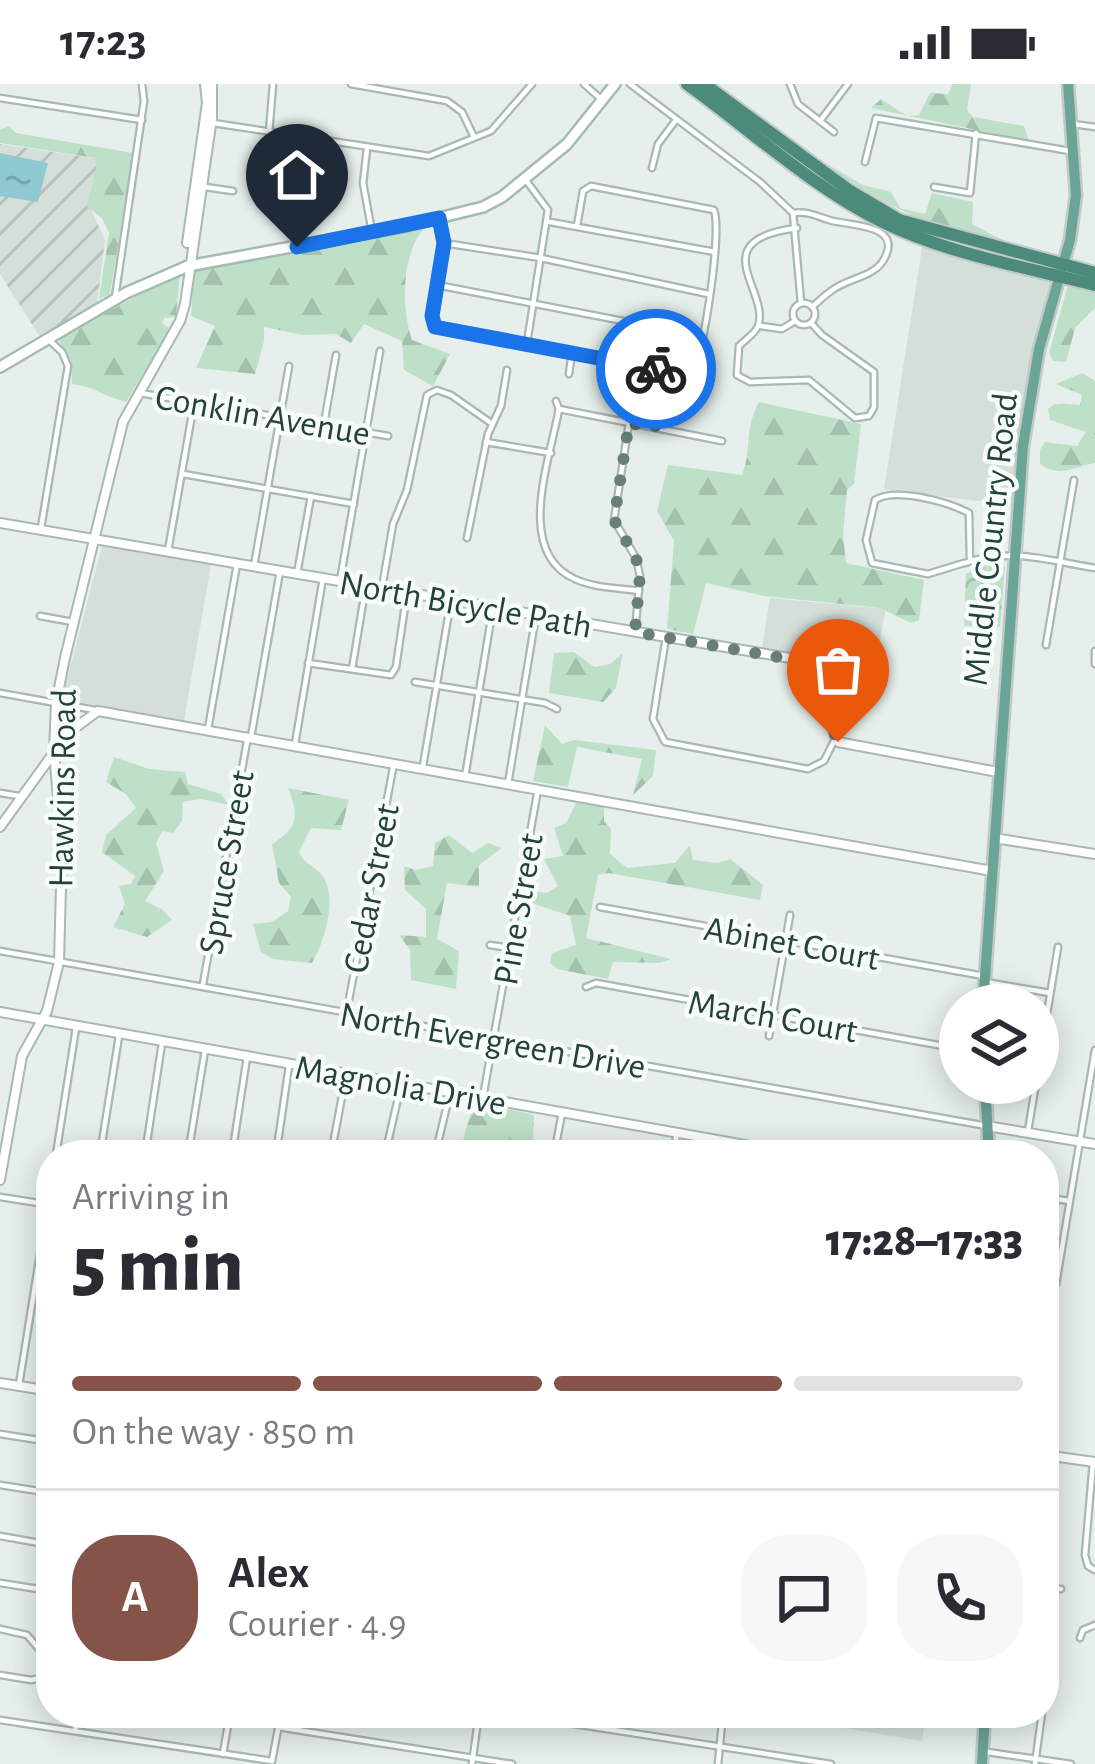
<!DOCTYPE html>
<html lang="en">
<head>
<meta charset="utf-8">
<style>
  :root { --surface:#fff; --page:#f7f7f7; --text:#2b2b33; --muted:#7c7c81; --line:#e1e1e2; --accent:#855347 }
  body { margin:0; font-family:"Alegreya Sans",sans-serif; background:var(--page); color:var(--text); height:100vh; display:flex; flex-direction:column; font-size:45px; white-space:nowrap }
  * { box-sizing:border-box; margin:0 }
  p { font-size:39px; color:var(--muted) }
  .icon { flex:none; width:66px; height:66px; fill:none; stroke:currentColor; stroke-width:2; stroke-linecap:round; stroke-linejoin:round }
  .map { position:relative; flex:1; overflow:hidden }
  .sheet { position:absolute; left:36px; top:1056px; width:1023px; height:588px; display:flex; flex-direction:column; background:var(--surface); border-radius:48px; box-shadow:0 6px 30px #0003 }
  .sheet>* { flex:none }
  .tools { position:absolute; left:939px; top:900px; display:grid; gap:24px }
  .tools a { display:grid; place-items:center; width:120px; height:120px; border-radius:50%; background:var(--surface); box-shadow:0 6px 30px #0003; font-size:60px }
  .pin { position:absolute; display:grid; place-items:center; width:102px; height:102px; color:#fff; margin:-123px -51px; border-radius:50% 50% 50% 0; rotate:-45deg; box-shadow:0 0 12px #0007 }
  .pin .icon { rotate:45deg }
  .courier { position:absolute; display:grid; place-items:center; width:120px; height:120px; margin:-60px; border:9px solid #1a73e8; border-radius:50%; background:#fff; color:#222; box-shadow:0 3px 15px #0007 }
  .head em { font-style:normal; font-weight:800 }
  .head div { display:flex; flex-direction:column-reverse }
  .head { display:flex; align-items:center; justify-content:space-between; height:204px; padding:0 36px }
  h1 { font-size:78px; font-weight:800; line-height:90px }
  .bar { display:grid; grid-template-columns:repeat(4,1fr); gap:18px 12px; align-content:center; height:144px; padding:0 36px }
  .bar i { height:15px; border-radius:9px; background:var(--line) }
  .bar .selected { background:var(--accent) }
  .bar p { grid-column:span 4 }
  .line { display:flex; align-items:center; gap:30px; padding:0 36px; border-top:3px solid var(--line) }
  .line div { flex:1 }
  .round { display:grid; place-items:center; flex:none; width:126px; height:126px; border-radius:48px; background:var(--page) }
  .status { display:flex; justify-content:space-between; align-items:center; height:84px; padding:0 60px; background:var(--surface); direction:ltr }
  .status svg { height:33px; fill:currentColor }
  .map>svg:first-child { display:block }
</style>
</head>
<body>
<div class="status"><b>17:23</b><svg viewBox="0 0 49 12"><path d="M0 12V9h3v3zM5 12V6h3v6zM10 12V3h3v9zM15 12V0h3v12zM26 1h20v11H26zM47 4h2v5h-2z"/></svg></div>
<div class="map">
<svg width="1095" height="1680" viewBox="0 0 1095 1680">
  <defs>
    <pattern id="industrial-furrows" width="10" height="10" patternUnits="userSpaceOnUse" patternTransform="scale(3)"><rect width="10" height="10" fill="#d4dfda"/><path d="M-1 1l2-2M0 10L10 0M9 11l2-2" fill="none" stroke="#b6c1bc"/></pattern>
    <pattern id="forest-firs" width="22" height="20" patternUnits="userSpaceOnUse" patternTransform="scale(3)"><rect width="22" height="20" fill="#bfe0c8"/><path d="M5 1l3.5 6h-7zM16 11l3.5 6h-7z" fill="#a4c1ad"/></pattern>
    <pattern id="park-crowns" width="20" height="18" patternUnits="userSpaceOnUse" patternTransform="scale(3)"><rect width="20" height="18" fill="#bfe0c8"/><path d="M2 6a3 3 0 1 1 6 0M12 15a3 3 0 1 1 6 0" fill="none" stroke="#a4c1ad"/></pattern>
    <pattern id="water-ripples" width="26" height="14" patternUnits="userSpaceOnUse" patternTransform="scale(3)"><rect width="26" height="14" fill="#8ec9d4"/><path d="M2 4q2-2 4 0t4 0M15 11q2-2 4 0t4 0" fill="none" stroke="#74a5ad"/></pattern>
  </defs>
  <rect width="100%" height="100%" fill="#e6efeb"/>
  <g fill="#d4dfda">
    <polygon points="925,145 1063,180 1017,422 884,405"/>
    <polygon points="102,462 211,480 184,637 62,615"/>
    <polygon points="770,514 886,525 874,585 762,564"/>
    <polygon points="800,1629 926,1629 922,1657 809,1638"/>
  </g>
  <polygon fill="url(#industrial-furrows)" points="0,60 100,75 89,121 105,156 97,220 40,253 0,190"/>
  <g fill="url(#forest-firs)">
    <polygon points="953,0 971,0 967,26 973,33 1024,42 1029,57 871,24 881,15 907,32 919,31 930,9 948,10"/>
    <polygon points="9,42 16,49 133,69 110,210 99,215 109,149 102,134 87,123 96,85 95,74 0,59 0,46"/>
    <path d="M 827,80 L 863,101 L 891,108 L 900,124 L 925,130 L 932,109 L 973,118 L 972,140 L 1006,158 C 934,146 884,123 827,80 Z"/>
    <path d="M 425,143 C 401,170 401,223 412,256 L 450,270 L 433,302 L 404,286 L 402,257 L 364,240 L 351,259 L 336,250 L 303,251 L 264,243 L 264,257 L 255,290 L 196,284 L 215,242 L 191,232 L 194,185 Z"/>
    <path d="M 180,188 L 176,233 L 164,234 L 162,239 L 171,245 L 126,318 C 105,313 93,302 72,300 L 71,276 L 58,255 Z"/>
    <polygon points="1069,197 1095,203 1095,224 1075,244 1066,278 1053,277 1049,269"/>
    <path d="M 1082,289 L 1095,297 L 1095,379 C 1074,383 1060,394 1040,380 L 1040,366 L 1045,358 L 1077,362 L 1086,348 L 1050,336 L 1048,325 L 1055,320 L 1080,321 L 1082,311 L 1056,300 Z"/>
    <path d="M 759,318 L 861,340 L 854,400 L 847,406 L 843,450 L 846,479 L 924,496 L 919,536 L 911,539 L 880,524 L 764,512 L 706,499 L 693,550 L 667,545 L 674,457 L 657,427 L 668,381 L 742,391 C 753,362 743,348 759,318 Z"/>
    <polygon points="574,568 594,583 610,580 623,569 616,604 603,618 549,609 554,569"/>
    <polygon points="545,641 562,660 574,656 656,666 653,692 633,711 642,675 577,663 568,703 533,697"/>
    <polygon points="114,673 149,685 185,688 188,700 221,710 229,721 201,715 183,718 182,737 173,749 162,747 156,759 164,787 145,817 163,826 172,836 147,853 113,843 125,820 119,802 131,800 135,792 102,768 106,751 136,724 126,710 106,698"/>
    <path d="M 288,704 L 349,716 L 341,746 L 311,744 L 299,768 C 305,780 309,779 319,788 C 340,807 325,858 312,879 L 273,875 L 261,868 L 253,840 L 272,838 L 288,827 L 291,813 L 279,799 L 272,760 C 299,743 299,731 288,704 Z"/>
    <polygon points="577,717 604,723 604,737 611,745 610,770 627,784 675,779 690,761 693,776 718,779 730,775 763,801 760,816 609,789 598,791 586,854 671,875 660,879 613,878 608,895 557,885 550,879 552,869 576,861 570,832 529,818 531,807 547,809 558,802 544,775 563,772 554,744 566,739"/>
    <polygon points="449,751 472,769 488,759 502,764 479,781 479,803 447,799 437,855 459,867 456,905 411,896 410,866 399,851 426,853 426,825 405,806 404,782 416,786 433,782 435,759"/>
    <polygon points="474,1017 534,1031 533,1067 538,1071 459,1071"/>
  </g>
  <polygon fill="url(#park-crowns)" points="985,481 1005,483 1000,543 964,542 966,490"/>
  <polygon fill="url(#water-ripples)" points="0,69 48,79 38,118 0,112"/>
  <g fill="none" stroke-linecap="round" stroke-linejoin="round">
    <defs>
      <g id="minor">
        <polyline points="351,0 447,17 462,28 474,53"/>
        <polyline points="584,0 601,15"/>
        <polyline points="630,0 760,98 793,129 801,219"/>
        <polyline points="790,0 798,20 834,48"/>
        <polyline points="0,14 142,36"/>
        <polyline points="820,37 848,0"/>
        <polyline points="213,39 429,72 491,47 532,0"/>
        <polyline points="1073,40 1095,43"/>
        <polyline points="269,49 273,0"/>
        <polyline points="367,65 363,99 372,148"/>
        <polyline points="865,78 876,34 1070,67"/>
        <polyline points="652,84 658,60 676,36"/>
        <polyline points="525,95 548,126 527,259"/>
        <polyline points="205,103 233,107"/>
        <polyline points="934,103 970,109 976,49"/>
        <path d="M 793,129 C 808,127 816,132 829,136 C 848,142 906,139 883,177 C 874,192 848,195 834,205 C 826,210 819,217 812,223"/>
        <path d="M 439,134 L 444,159 L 432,233 L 435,243 L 693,289 C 704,267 722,148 714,126 L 591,102 L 583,107 L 577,142"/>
        <polyline points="550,138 715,168"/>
        <path d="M 797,144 C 701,156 771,208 758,242 C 755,250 745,256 739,262 L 737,291 L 750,298 L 809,296 L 855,334 L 869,332 L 874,323 L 874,288 L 822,251 L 811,239"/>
        <polyline points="444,159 541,174 708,210"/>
        <polyline points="437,201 701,252"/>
        <polyline points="115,214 144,17 142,0"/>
        <circle cx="804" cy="230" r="11"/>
        <polyline points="761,242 782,245 795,237"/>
        <polyline points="569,290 572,268"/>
        <polyline points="140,309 388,352"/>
        <polyline points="556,317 559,325 722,357"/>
        <path d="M 559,325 C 550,376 514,468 575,495 C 594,504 619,504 639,507"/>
        <polyline points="629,339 614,436 636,474 640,492 635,548"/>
        <polyline points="324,340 336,271"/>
        <polyline points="655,344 664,286"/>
        <polyline points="486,358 551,369"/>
        <polyline points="183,390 354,420"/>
        <polyline points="41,444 68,282 62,268 48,255"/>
        <polyline points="467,454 488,350 501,322 507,286"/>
        <polyline points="168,467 194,319"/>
        <path d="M 970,477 L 969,429 C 948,418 896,403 875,416 L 866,456 L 872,479 L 928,490 L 964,479 L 965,479 C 1007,463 1051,477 1095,484"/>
        <polyline points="254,482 289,282"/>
        <polyline points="297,490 311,412"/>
        <polyline points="340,497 380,267"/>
        <polyline points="382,504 393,440 407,406 427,311 437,306 451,311 491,339"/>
        <polyline points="40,532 73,538"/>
        <polyline points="666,553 653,635 665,658 808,685 824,677 835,655"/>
        <polyline points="1046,561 1074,396"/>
        <polyline points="1095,567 1095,580"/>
        <polyline points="308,579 391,591 396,583 407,508"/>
        <polyline points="352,585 366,501"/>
        <polyline points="415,598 545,619 557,625"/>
        <polyline points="0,609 95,626"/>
        <polyline points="208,645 237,480"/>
        <polyline points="251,653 280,487"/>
        <polyline points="295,660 323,494"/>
        <polyline points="423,682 451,516"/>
        <polyline points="465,693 493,523"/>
        <polyline points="508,700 536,531"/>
        <polyline points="0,709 19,712"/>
        <polyline points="600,823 984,892"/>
        <polyline points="490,861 510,864"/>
        <polyline points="0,867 987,1042"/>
        <polyline points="985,898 1050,909"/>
        <polyline points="203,900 248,652"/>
        <polyline points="586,903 596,899 960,965"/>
        <polyline points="347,926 394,679"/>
        <polyline points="769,952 790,831"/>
        <polyline points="1038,985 1058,863"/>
        <polyline points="483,1013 538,705"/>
        <polyline points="1028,1047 1036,999"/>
        <polyline points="56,1071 76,944"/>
        <polyline points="100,1071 119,952"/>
        <polyline points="145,1071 162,959"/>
        <polyline points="188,1071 205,966"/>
        <polyline points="232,1071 247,973"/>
        <polyline points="276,1071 289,982"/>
        <polyline points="331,1071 346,991"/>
        <polyline points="385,1071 401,1001"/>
        <polyline points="435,1071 450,1009"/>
        <polyline points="554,1071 562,1029"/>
        <polyline points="673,1071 677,1049"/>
        <polyline points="0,1113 45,1120"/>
        <polyline points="1044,1113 1069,1117"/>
        <polyline points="1056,1200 1095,966"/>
        <polyline points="19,1301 51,1102"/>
        <polyline points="0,1350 51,1358"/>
        <polyline points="1093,1378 1085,1471 1088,1482 1095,1486"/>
        <polyline points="0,1401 51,1409"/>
        <polyline points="1044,1447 1050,1371"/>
        <polyline points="0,1452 51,1461"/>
        <polyline points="0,1499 51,1507"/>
        <polyline points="1044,1503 1061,1505"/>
        <polyline points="0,1545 27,1551 51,1579"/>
        <polyline points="1080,1554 1083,1546 1095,1541"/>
        <polyline points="0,1591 31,1596 51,1592"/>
        <polyline points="1044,1615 1049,1579"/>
        <polyline points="504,1629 831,1680"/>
        <polyline points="0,1636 272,1677"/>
        <polyline points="278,1643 512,1680"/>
        <polyline points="75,1647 78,1629"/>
        <polyline points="987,1668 1071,1680"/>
        <polyline points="223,1670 230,1629"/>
        <polyline points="272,1677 281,1629"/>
        <polyline points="472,1680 479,1629"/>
        <polyline points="718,1680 723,1629"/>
        <polyline points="1035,1680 1042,1629"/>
      </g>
      <g id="tertiary">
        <polyline points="187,159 207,19 205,0"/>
        <polyline points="0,439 825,580 835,583 841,591 833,646 838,658 998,688"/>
        <polyline points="0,743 68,649 98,627 992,787"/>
        <polyline points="994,754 1095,770"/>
        <polyline points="0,928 802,1071"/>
        <polyline points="987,1042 1095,1060"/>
        <polyline points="0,1096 22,972 47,927 59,878 62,765 54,667 56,619 65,574 123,338 180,237 185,220 212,34 212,0"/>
        <polyline points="0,1299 51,1307"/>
        <polyline points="1044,1371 1095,1378"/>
      </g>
      <polyline id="secondary" points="0,283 126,209 188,182 406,142 483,123 502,113 567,60 615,0"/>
      <g id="primary">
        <polyline points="983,921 1023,362 1039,265 1070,156 1076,111 1068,0"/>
        <polyline points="985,999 989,1071"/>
        <polyline points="982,1680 985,1629"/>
      </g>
      <g id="trunk">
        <path d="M 687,0 C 749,45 815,105 883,138 C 948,170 1025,183 1095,201"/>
        <polyline points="704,0 850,107 899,136 1095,189"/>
      </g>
    </defs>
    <use href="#minor" stroke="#a8b8b2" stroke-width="9"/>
    <use href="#tertiary" stroke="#a8b8b2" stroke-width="12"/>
    <use href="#secondary" stroke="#a4bbb3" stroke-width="14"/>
    <use href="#primary" stroke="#c2cac8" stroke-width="15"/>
    <use href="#trunk" stroke="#c2cac8" stroke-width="16"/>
    <use href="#minor" stroke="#fff" stroke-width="4.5"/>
    <use href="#tertiary" stroke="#fff" stroke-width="8"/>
    <use href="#secondary" stroke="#fff" stroke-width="9"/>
    <use href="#primary" stroke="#6aa596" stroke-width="10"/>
    <use href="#trunk" stroke="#4c8a7c" stroke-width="12"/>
  </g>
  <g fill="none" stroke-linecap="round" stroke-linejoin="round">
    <polyline stroke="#687f78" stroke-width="12" stroke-dasharray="0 21.6" points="656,285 664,286 655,344 629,339 614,436 636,474 640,491 635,548 835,583 841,591 833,646 838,658"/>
    <polyline stroke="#1a73e8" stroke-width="15" points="297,163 439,134 444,159 432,232 435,243 656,285"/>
  </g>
  <g text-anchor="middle" stroke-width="9" stroke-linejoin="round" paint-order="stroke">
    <g font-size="36" fill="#24423a" stroke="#f7fbf9">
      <text transform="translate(263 330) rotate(10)" y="13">Conklin Avenue</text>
      <text transform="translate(989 455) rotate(-84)" y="13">Middle Country Road</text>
      <text transform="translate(466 519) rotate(10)" y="13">North Bicycle Path</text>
      <text transform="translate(61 704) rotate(-89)" y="13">Hawkins Road</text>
      <text transform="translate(225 778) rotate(-80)" y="13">Spruce Street</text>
      <text transform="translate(370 804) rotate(-79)" y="13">Cedar Street</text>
      <text transform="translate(517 825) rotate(-80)" y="13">Pine Street</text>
      <text transform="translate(792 858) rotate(10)" y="13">Abinet Court</text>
      <text transform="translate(773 931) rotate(10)" y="13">March Court</text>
      <text transform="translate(493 955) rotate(10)" y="13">North Evergreen Drive</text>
      <text transform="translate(401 1000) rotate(10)" y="13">Magnolia Drive</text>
    </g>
  </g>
</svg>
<div class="tools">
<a><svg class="icon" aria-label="layers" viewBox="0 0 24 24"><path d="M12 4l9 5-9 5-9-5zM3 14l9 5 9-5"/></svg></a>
</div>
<div class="pin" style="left:838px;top:658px;background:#ea580c"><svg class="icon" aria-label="bag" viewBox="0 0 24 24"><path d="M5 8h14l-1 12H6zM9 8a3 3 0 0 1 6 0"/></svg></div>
<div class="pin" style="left:297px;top:163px;background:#1f2937"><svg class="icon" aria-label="home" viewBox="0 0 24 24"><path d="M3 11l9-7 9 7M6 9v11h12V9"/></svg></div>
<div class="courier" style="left:656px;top:285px"><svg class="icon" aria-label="bike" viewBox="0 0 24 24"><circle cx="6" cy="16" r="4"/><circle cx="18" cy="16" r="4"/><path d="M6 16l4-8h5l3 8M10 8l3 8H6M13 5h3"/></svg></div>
<section class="sheet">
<div class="head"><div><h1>5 min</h1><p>Arriving in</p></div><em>17:28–17:33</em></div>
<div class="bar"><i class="selected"></i><i class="selected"></i><i class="selected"></i><i></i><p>On the way · 850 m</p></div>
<div class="line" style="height:216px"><b class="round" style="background:var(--accent);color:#fff">A</b><div><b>Alex</b><p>Courier · 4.9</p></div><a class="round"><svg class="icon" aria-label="chat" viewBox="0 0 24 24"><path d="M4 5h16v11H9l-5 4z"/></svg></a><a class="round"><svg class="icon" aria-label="phone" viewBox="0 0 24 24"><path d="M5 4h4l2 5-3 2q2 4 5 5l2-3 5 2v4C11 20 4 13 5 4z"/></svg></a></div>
</section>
</div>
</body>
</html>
